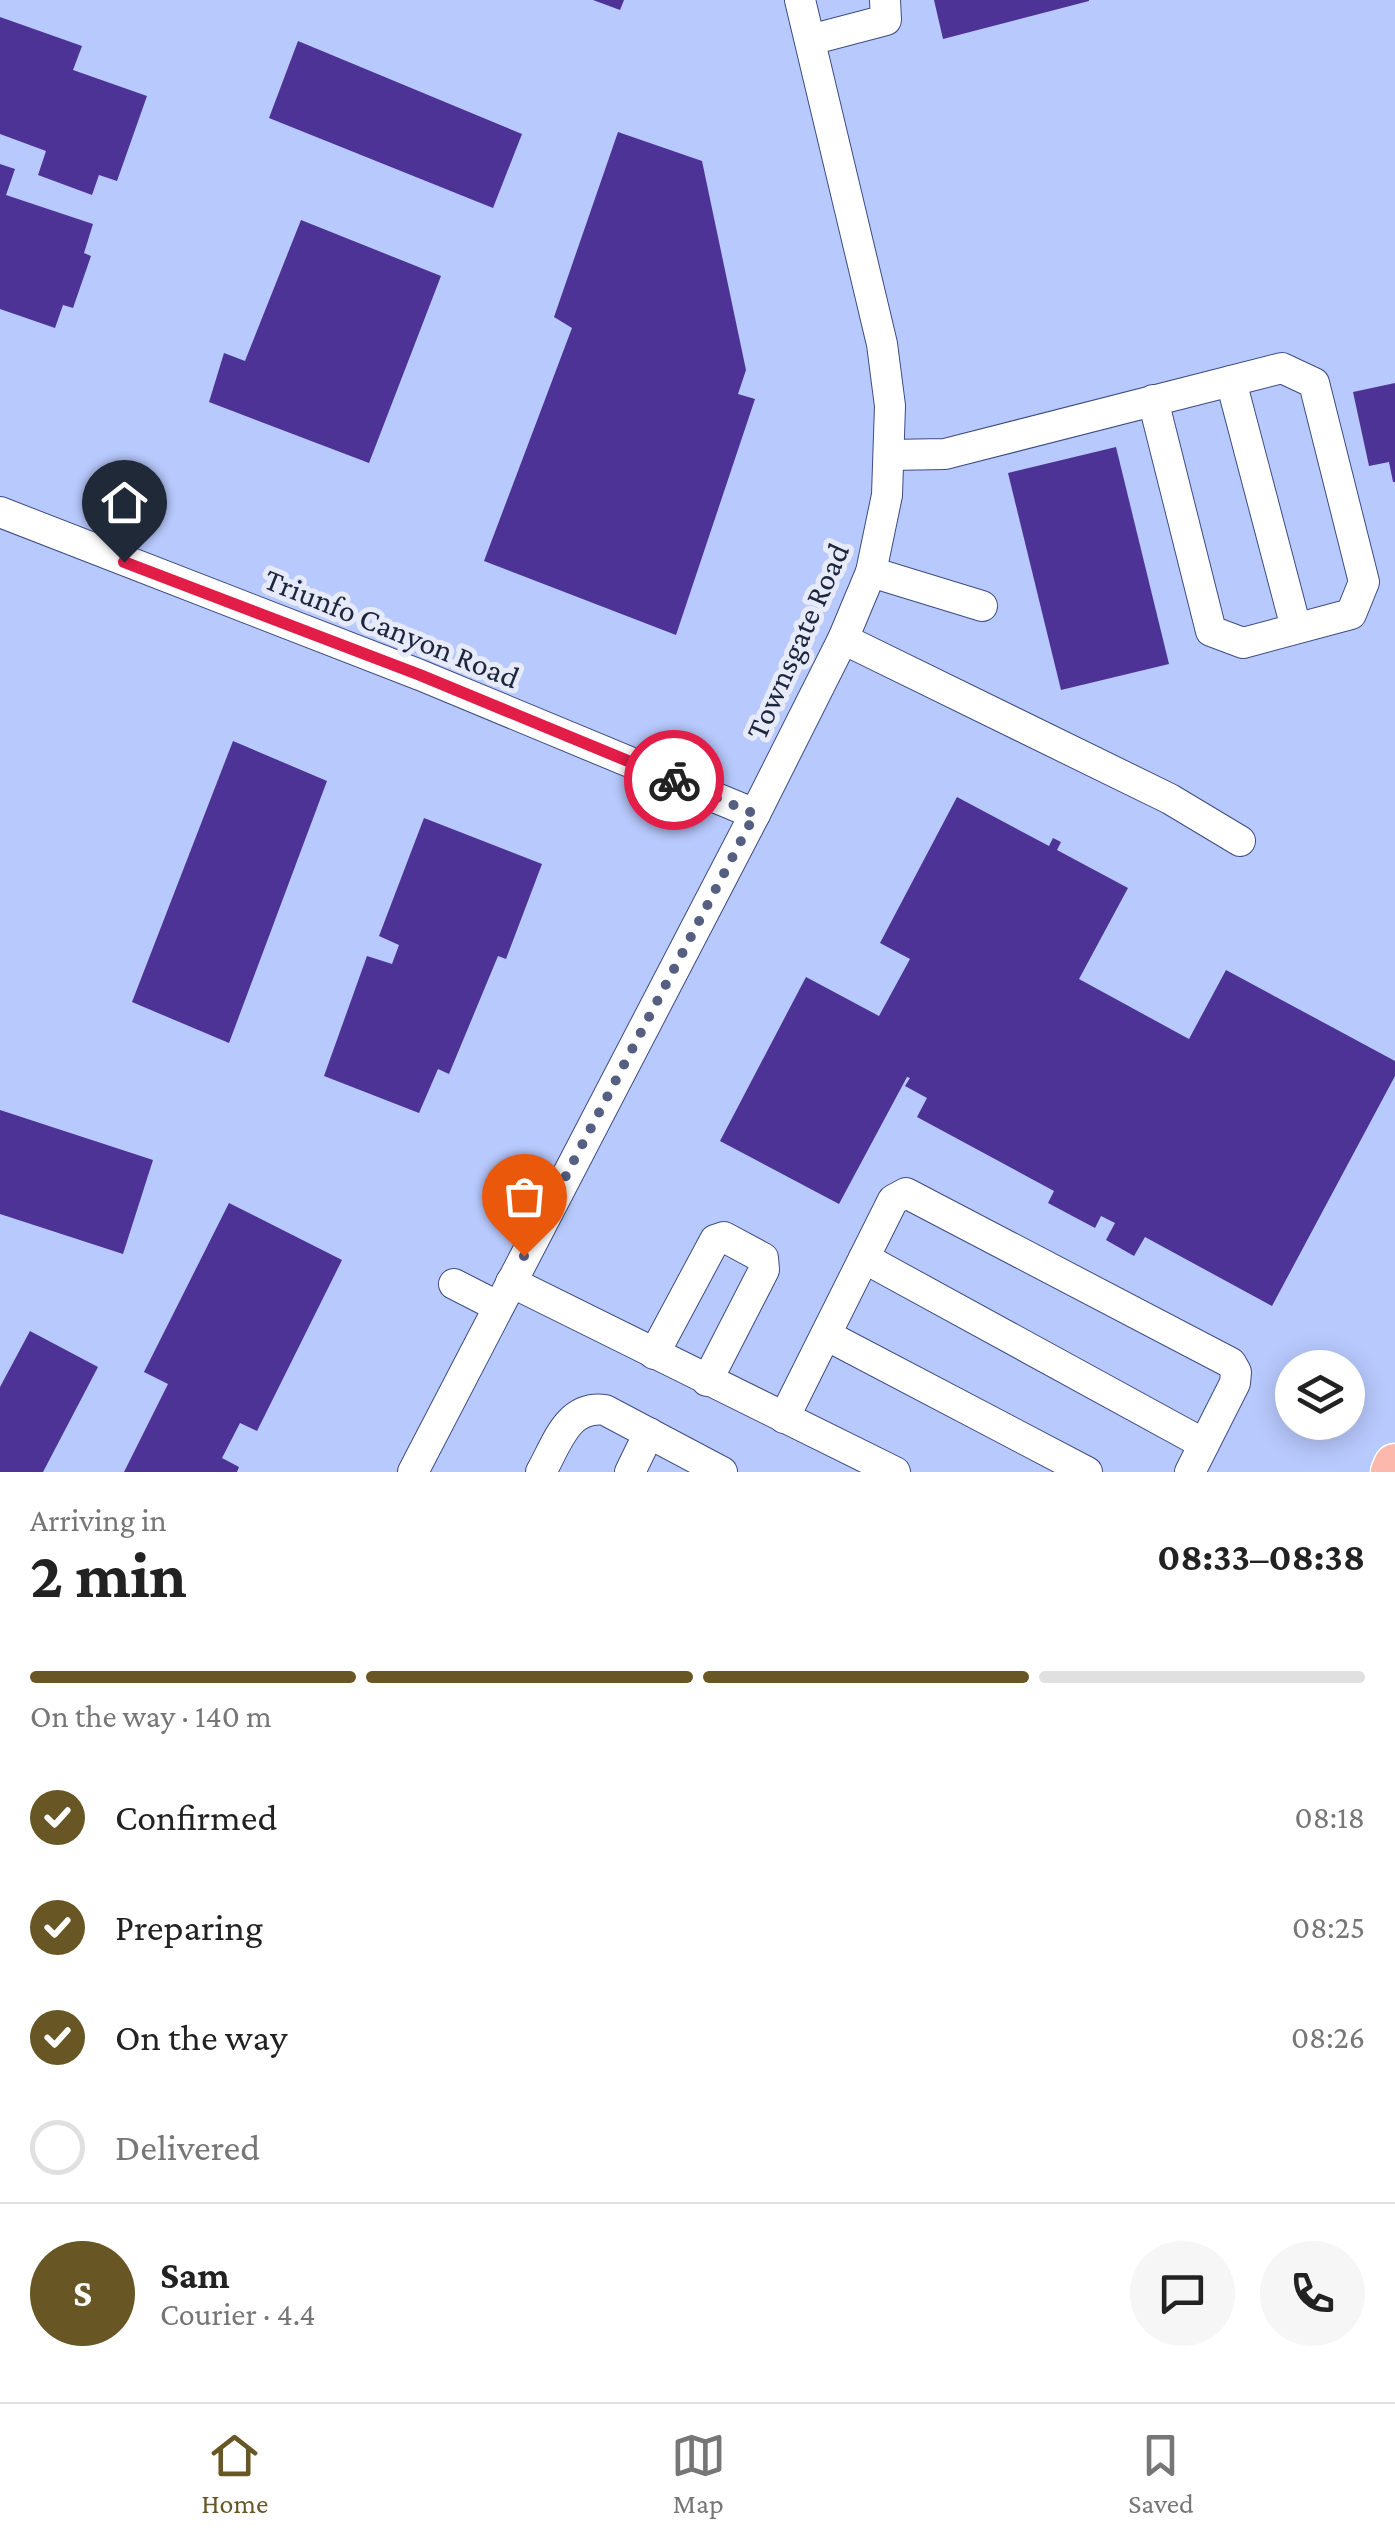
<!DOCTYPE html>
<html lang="en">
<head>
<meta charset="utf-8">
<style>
  :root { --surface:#fff; --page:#f6f6f6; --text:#222; --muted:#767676; --line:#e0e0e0; --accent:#685725 }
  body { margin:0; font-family:"Crimson Pro",serif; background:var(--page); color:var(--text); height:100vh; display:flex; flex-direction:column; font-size:38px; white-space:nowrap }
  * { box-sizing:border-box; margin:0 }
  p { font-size:32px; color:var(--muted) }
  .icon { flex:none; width:55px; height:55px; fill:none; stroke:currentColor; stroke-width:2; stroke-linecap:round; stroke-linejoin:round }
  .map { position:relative; height:1472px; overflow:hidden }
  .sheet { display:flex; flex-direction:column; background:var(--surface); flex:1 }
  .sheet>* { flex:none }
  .fabs { position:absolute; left:1275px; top:1350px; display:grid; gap:20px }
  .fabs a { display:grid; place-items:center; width:90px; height:90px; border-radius:50%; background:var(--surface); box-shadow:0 5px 25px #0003; font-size:50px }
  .pin { position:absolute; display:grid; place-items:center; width:85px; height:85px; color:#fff; margin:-102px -42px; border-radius:50% 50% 50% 0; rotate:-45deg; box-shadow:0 0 10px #0007 }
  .pin .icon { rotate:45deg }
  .courier { position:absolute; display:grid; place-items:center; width:100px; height:100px; margin:-50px; border:8px solid #e11d48; border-radius:50%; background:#fff; color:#222; box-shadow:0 2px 12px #0007 }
  .head em { font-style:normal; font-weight:700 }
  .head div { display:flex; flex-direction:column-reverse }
  .head { display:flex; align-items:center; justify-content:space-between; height:170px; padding:0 30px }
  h1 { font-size:65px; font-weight:700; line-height:75px }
  .bar { display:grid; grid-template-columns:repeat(4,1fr); gap:15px 10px; align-content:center; height:120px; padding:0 30px }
  .bar i { height:12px; border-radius:8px; background:var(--line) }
  .bar .on { background:var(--accent) }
  .bar p { grid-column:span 4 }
  .line { display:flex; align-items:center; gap:25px; padding:0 30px; border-top:2px solid var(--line) }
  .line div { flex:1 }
  .round { display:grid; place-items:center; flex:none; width:105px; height:105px; border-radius:52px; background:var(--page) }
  ol { padding:0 30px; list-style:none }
  li { display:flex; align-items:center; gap:30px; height:110px }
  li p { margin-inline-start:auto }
  li .icon { padding:10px; border-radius:50%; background:var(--accent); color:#fff; stroke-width:4 }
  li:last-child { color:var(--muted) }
  li i { width:55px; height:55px; border:5px solid var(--line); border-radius:50% }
  .menu { display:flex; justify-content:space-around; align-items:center; height:140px; border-top:2px solid var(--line); background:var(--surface); font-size:28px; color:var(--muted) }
  .menu a { display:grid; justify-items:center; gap:5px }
  .menu .on { color:var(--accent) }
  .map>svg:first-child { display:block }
</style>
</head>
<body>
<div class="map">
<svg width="1395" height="1472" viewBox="0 0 1395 1472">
  <rect width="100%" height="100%" fill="#b8c9fd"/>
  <g fill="#4d3396">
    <polygon points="593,0 624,0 620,10"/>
    <polygon points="934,0 1089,0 1089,1 943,39"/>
    <polygon points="0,17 82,46 73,70 147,96 117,181 99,175 92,195 38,175 46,151 0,134"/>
    <polygon points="298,41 522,134 493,208 269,118"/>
    <polygon points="618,132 702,161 746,370 738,394 755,399 676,635 484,561 572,328 554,317"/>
    <polygon points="0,164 15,169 6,195 93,224 84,253 91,256 73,308 63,305 55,328 0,309"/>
    <polygon points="301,220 441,276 369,463 209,402 224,353 245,361"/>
    <polygon points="1395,383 1395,482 1393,482 1389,462 1369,466 1353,392"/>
    <polygon points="1116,447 1169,664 1061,690 1008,473"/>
    <polygon points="233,741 327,781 229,1043 132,1002"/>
    <polygon points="957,797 1049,846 1053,838 1061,842 1057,850 1128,888 1079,979 1189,1039 1226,970 1395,1061 1395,1076 1272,1306 1145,1237 1134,1256 1106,1240 1115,1223 1101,1216 1095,1228 1048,1203 1054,1191 917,1117 927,1098 905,1086 910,1078 907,1077 839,1204 720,1141 806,977 879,1016 910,959 880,943"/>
    <polygon points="424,818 542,864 506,959 498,956 449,1074 438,1069 419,1113 324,1076 367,956 392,964 399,945 379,936"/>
    <polygon points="0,1110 153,1160 123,1254 0,1214"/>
    <polygon points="229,1203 342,1260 257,1431 240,1423 222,1458 239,1467 237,1472 124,1472 168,1384 144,1372"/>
    <polygon points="30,1331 98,1367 43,1472 0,1472 0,1387"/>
  </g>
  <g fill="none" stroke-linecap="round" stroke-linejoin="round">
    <defs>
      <g id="minor">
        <polyline points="810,40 886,20 885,0"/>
        <polyline points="1231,381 1296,628"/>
        <polyline points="890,455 945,454 1282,368 1314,383 1364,582 1351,614 1243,643 1211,631 1153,400"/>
        <polyline points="0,512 420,675 755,814"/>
        <polyline points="871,572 982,606"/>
        <polyline points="843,639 1170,799 1240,841"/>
        <polyline points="864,1258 1204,1444"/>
        <polyline points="511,1282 895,1472"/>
        <polyline points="454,1284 497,1306"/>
        <polyline points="826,1335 1087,1472"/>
        <polyline points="654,1354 715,1240 724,1237 763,1258 764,1270 707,1381"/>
        <polyline points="784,1418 893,1200 906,1193 1231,1363 1236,1372 1235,1383 1190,1472"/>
        <polyline points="413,1472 755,814 843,639 871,572 887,495 890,406 882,344 800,0"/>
        <path d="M 541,1472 C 557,1444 567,1405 605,1410 L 722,1472"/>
        <polyline points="630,1472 649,1433"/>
      </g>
      <polyline id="highway" points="1392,1472 1395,1465"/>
    </defs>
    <use href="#minor" stroke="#3d4c84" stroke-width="32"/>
    <use href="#highway" stroke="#fff" stroke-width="45"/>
    <use href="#minor" stroke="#fff" stroke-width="30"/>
    <use href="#highway" stroke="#fcb8ac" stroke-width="42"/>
  </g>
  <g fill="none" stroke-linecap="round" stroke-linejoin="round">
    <polyline stroke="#545f81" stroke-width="10" stroke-dasharray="0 18" points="524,1256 755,814 674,780"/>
    <polyline stroke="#e11d48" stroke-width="12" points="124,562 420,675 674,780"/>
  </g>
  <g text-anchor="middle" stroke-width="10" stroke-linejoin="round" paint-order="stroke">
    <g font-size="32" fill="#1e263e" stroke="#e7ebf9">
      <text transform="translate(392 628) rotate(22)" y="11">Triunfo Canyon Road</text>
      <text transform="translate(797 641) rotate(-66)" y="11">Townsgate Road</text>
    </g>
  </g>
</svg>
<div class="fabs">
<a><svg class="icon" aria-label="layers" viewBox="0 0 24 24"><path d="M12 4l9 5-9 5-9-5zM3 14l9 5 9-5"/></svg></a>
</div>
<div class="pin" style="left:524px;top:1256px;background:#ea580c"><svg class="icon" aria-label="bag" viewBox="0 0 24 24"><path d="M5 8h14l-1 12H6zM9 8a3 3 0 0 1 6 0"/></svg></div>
<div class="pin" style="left:124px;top:562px;background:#1f2937"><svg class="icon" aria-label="home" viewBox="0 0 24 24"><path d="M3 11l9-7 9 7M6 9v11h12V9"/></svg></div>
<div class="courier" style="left:674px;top:780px"><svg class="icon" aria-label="bike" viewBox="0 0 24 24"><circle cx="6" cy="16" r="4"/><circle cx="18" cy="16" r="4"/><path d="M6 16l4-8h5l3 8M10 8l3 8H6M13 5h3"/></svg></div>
</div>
<section class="sheet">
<div class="head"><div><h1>2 min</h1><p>Arriving in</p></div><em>08:33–08:38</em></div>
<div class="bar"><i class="on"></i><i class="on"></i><i class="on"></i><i></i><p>On the way · 140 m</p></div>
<ol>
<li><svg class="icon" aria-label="check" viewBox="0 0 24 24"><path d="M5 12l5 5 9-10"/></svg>Confirmed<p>08:18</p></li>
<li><svg class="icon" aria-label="check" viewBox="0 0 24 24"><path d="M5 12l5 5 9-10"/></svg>Preparing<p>08:25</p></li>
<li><svg class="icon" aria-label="check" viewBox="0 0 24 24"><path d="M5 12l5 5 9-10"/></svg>On the way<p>08:26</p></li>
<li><i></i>Delivered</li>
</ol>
<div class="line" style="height:180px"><b class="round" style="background:var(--accent);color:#fff">S</b><div><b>Sam</b><p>Courier · 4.4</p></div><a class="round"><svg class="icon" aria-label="chat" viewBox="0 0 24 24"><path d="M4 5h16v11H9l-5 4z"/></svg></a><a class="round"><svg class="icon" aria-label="phone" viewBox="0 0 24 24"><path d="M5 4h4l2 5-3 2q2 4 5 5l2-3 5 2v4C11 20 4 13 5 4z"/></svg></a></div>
</section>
<nav class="menu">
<a class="on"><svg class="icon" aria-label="home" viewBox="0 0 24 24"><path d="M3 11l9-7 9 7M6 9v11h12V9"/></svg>Home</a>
<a><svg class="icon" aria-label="map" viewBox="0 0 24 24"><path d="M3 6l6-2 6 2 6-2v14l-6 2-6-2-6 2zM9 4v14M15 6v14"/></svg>Map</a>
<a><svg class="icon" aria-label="saved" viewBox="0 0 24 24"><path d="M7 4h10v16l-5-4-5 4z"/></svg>Saved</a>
</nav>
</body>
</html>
